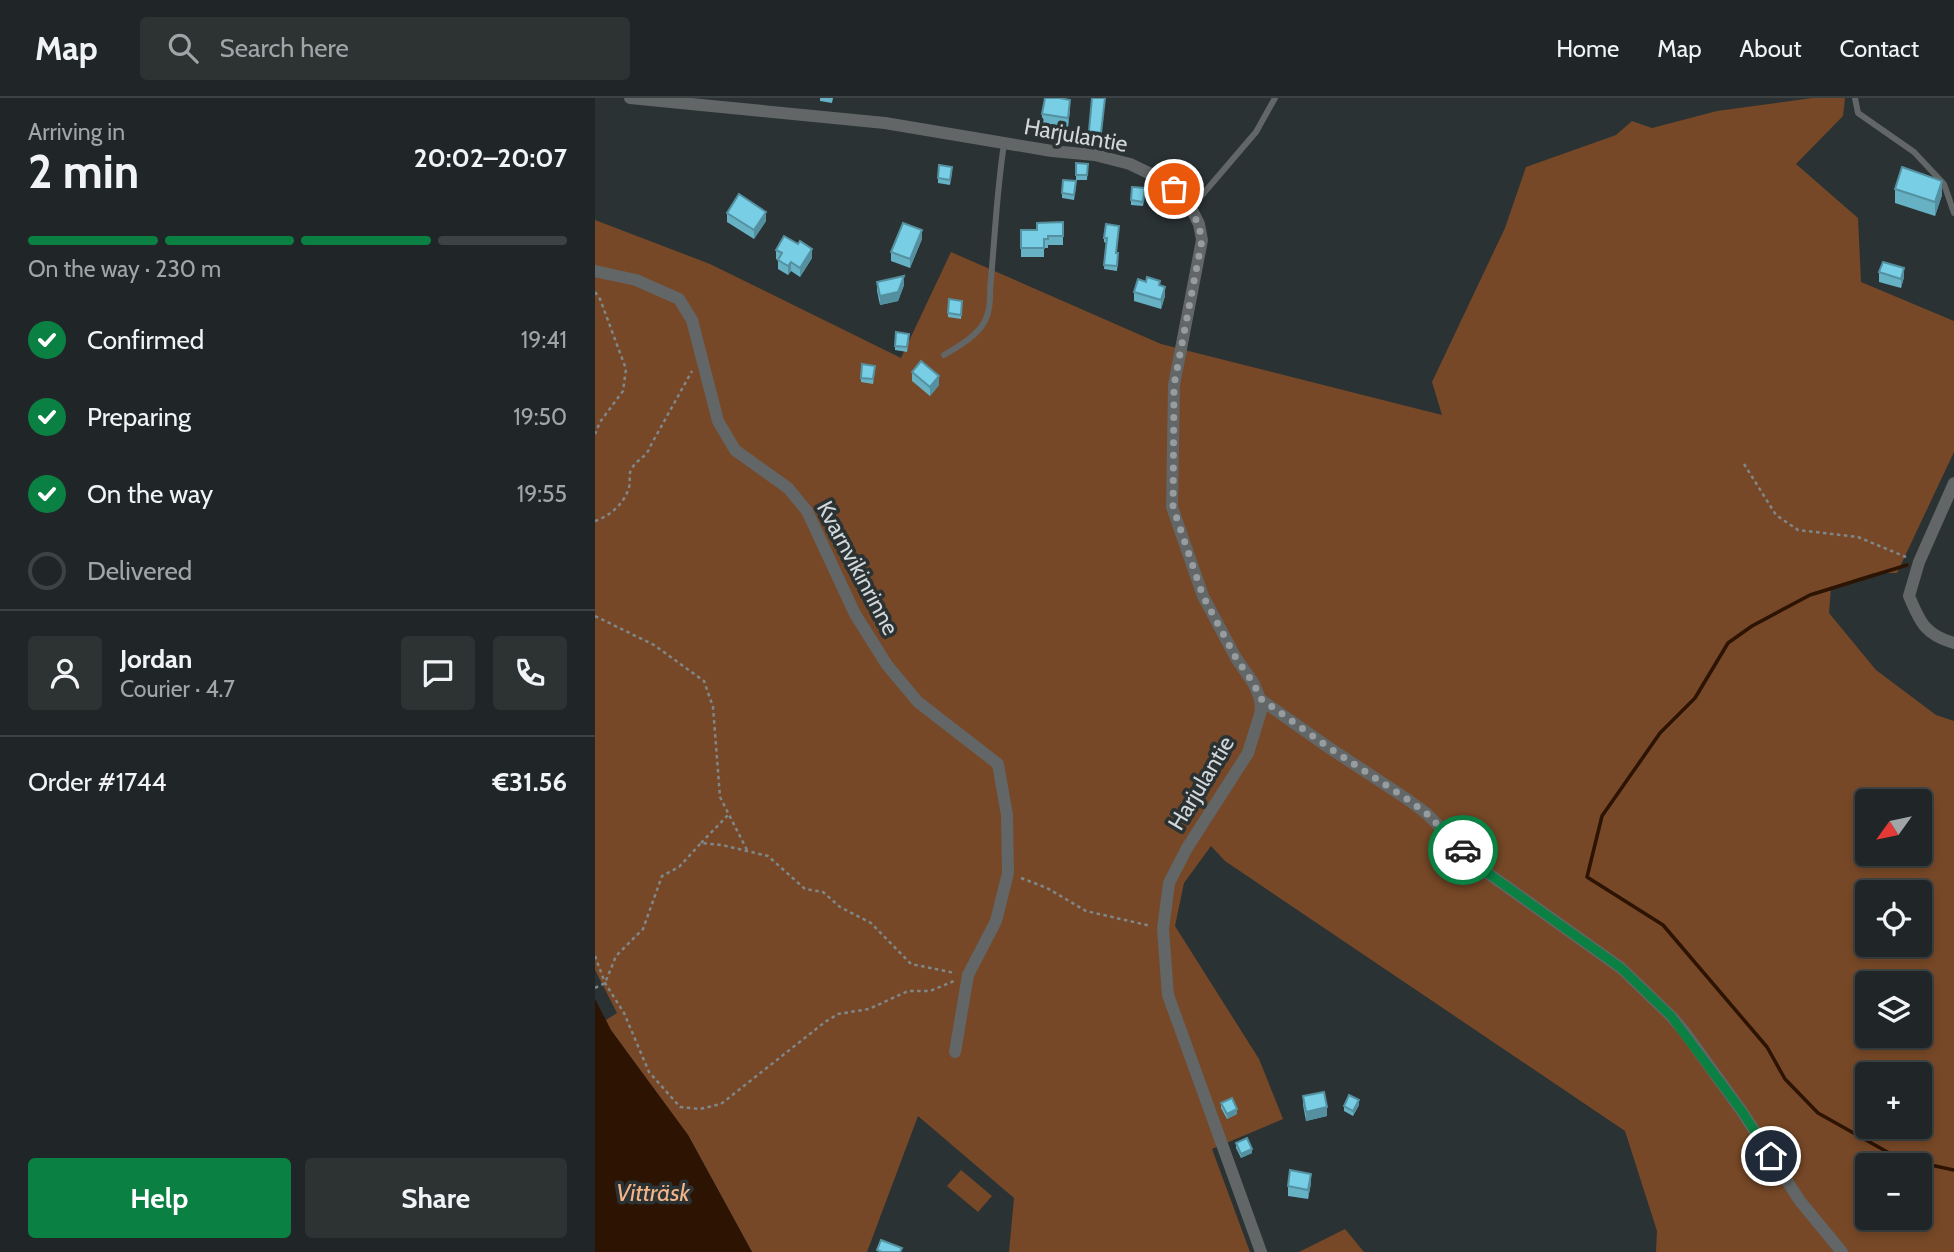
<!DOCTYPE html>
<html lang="en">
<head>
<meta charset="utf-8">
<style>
  :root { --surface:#202627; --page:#2d3233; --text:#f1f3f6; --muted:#a2a5a7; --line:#3d4344; --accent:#0b8043 }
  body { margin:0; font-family:Cabin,sans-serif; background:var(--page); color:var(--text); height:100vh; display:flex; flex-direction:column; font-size:26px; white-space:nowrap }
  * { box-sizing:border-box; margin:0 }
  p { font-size:23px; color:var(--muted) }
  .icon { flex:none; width:38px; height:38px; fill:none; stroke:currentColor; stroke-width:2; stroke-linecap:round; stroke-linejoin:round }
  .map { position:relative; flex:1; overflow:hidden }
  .side { display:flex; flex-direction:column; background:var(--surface); width:595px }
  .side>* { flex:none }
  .needle { width:46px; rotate:237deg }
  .fabs { position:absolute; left:1260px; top:691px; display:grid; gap:14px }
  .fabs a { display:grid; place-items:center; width:77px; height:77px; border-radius:7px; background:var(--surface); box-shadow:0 4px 10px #0003,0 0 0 2px var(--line); font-size:35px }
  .pin { position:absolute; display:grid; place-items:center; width:60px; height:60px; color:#fff; margin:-30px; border:4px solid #fff; border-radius:50%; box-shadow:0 2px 7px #0007 }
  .courier { position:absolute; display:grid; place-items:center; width:70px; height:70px; margin:-35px; border:5px solid #0b8043; border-radius:50%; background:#fff; color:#222; box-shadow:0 2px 9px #0007 }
  .overview em { font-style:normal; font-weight:700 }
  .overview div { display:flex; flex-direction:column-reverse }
  .overview { display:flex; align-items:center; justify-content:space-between; height:119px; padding:0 28px }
  h1 { font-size:46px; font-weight:700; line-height:52px }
  .bar { display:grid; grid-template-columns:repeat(4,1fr); gap:10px 7px; align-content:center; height:84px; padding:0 28px }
  .bar i { height:9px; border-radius:5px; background:var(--line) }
  .bar .active { background:var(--accent) }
  .bar p { grid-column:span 4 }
  .line { display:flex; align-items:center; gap:18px; padding:0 28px; border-top:2px solid var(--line) }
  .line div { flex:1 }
  .round { display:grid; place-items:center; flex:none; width:74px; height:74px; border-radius:7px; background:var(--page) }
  ol { padding:0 28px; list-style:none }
  li { display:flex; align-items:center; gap:21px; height:77px }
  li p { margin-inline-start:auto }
  li .icon { padding:7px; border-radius:50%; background:var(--accent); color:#fff; stroke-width:4 }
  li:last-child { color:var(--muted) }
  li i { width:38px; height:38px; border:4px solid var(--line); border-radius:50% }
  .primary-button { display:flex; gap:14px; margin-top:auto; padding:14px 28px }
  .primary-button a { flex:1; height:80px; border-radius:7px; background:var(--accent); color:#fff; font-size:28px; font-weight:700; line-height:80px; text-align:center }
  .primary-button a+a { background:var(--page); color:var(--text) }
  header { display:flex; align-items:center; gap:42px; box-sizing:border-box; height:98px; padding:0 35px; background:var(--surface); border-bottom:2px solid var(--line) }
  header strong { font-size:33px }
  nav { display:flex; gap:38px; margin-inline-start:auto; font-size:24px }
  .search { width:490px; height:63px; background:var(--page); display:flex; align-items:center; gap:18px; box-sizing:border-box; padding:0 24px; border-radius:7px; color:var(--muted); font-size:26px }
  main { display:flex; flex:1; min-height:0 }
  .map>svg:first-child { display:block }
</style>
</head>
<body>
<header>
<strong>Map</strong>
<div class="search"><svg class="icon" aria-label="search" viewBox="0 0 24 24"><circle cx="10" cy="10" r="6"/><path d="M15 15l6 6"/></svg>Search here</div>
<nav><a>Home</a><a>Map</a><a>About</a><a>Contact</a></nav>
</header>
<main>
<section class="side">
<div class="overview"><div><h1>2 min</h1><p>Arriving in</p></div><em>20:02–20:07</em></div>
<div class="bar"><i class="active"></i><i class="active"></i><i class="active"></i><i></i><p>On the way · 230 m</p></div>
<ol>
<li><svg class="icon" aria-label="check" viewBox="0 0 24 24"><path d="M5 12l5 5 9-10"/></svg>Confirmed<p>19:41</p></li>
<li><svg class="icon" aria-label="check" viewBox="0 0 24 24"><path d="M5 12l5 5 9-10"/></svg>Preparing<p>19:50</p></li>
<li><svg class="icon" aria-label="check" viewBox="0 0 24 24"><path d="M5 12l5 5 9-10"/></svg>On the way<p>19:55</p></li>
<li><i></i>Delivered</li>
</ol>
<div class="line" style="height:126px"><a class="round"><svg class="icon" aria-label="person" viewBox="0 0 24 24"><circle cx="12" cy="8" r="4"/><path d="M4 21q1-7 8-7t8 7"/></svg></a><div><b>Jordan</b><p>Courier · 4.7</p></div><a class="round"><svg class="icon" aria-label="chat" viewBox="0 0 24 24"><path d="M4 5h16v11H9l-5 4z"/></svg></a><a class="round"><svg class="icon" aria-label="phone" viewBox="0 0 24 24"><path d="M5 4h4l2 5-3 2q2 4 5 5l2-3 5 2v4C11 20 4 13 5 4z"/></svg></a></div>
<div class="line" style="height:91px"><div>Order #1744</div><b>€31.56</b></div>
<div class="primary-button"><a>Help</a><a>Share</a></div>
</section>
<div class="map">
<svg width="1359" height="1154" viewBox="0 0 1359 1154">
  <rect width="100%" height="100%" fill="#2a3234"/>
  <g fill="#764827" fill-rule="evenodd">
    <path d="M 1217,0 L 1250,0 L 1248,18 L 1201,66 L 1263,120 L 1266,184 L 1359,223 L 1359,354 L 1302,475 L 1279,475 L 1236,489 L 1234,515 L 1281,572 L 1341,617 L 1359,623 L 1359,1154 L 1061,1154 L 1062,1133 L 1030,1033 L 630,763 L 616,748 L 589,785 L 580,828 L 664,961 L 688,1021 L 617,1051 L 655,1154 L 414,1154 L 419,1100 L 323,1018 L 272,1154 L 157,1154 L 93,1037 L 15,932 L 11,922 L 22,915 L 0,872 L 0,122 L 115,166 L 306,260 L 356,154 L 566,246 L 847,317 L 837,284 L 910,130 L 931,69 L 1021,37 L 1037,23 L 1057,30 L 1122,13 ZM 1272,704 L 1325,704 L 1325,756 L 1272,756 ZM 1272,794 L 1325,794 L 1325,847 L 1272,847 ZM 1272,886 L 1325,886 L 1325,938 L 1272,938 ZM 1272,976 L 1325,976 L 1325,1029 L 1272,1029 ZM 1272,1068 L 1325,1068 L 1325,1120 L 1272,1120 Z"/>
    <polygon points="366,1072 397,1098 383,1114 352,1088"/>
    <polygon points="750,1131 769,1154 704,1154"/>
  </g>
  <polygon fill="#2d1301" points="0,901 16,932 93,1037 157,1154 0,1154"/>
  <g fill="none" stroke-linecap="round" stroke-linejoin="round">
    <polyline stroke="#2d1301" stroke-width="3.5" points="1312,467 1215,497 1157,528 1133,545 1100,600 1065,635 1007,718 992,779 1068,827 1172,949 1190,981 1223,1015 1303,1060 1359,1072"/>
    <g stroke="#808789" stroke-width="2.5" stroke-dasharray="3.5 3.5" stroke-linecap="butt">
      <polyline points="0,194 5,201 31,271 28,293 5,324 0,336"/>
      <polyline points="1149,366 1181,417 1203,432 1263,439 1311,459"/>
      <path d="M 0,423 C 15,418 30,405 34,389 C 36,383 33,378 36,372 C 42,360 51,361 56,347 L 97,273"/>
      <polyline points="0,518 59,547 109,583 118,609 125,699 152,752"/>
      <polyline points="106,745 133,717"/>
      <polyline points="426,780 452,790 491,813 556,828"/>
      <polyline points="0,858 10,885 29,915 54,974 85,1009 105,1011 126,1006 230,924 243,916 274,911 313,893 335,893 359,883"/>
      <polyline points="0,890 10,885 21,858 48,831 67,778 84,769 106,745 127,747 173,758 210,791 228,794 245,809 276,825 316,866 360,875"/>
    </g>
    <g stroke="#626667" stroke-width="6">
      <polyline points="1260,0 1263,15 1319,54 1349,86 1359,115"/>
      <polyline points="596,110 661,34 680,0"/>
      <path d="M 349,257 C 364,248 381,239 390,223 C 397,209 394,195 396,181 C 400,136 402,91 409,46"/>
    </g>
    <g stroke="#626667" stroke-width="12">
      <polyline points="35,0 290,25 457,53 500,57 535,66 562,79 579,91 596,110 604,126 607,142 579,287 577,409 608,498 641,560 659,586 665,601 666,613 653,655 592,750 574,785 568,831 573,897 666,1154"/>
      <polyline points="0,173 41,182 84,201 97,222 123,323 140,352 193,390 212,413 260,516 292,567 323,604 403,666 412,717 413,775 401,823 373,877 360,954"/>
      <path d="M 1359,385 L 1324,464 L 1314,498 C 1325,524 1330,537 1359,545"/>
      <polyline points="665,601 733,649 812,701 831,715 887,771 1026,870 1076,918 1089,933 1146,1012 1205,1103 1247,1154"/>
    </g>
  </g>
  <g fill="#67b1c4">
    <polygon points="225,0 238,0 237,5 225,3"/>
    <polygon points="497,0 510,0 506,40 494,38"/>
    <polygon points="475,11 473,29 447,25 447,16"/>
    <polygon points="481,65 493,66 492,82 481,82"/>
    <polygon points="357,73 355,87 343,85 343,80"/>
    <polygon points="481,88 479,102 467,100 467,95"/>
    <polygon points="1300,91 1347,97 1340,118 1300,105"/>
    <polygon points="550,95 548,108 536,107 536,102"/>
    <polygon points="132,115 171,123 159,141 132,124"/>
    <polygon points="468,124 468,147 453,147 453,150 449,150 449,159 426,159 426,132 442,132"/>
    <polygon points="524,132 521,155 523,159 522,173 509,171 511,145 509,144 509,140"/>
    <polygon points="327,141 315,170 296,163 296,154"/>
    <polygon points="181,152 217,160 205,179 196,173 193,177 183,171 183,162 181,161"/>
    <polygon points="1284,174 1309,179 1306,190 1284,184"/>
    <polygon points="282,184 309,187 303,203 285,207 282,193"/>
    <polygon points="565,188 570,198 566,211 539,203 539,194"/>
    <polygon points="367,208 366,221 353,219 353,215"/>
    <polygon points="314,241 312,254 300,252 300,248"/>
    <polygon points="280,272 278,286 266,284 266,280"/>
    <polygon points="317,274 344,287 335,298 317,283"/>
    <polygon points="708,998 732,1018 711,1023 708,1007"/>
    <polygon points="626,1005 642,1016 632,1021 626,1010"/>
    <polygon points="764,1007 758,1018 749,1013 749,1008"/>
    <polygon points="641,1045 657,1055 646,1060 641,1050"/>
    <polygon points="716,1085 713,1101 693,1098 693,1088"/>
  </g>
  <g fill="#5490a0">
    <polygon points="475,2 475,11 473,29 473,20"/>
    <polygon points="1347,83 1347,97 1340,118 1340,104"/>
    <polygon points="171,114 171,123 159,141 159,132"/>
    <polygon points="327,132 327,141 315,170 315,161"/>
    <polygon points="217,151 217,160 205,179 205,170"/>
    <polygon points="196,164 196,173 193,177 193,168"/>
    <polygon points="1309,170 1309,179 1306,190 1306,181"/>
    <polygon points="309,178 309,187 303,203 285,207 285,198"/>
    <polygon points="570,189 570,198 566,211 566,202"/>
    <polygon points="344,278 344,287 335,298 335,289"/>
    <polygon points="764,1002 764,1007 758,1018 758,1013"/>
    <polygon points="732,1009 732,1018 711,1023 711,1014"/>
    <polygon points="642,1011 642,1016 632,1021 632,1016"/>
    <polygon points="657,1051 657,1055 646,1060 646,1056"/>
    <polygon points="716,1076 716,1085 713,1101 713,1092"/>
  </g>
  <g fill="#78cee4" stroke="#5490a0" stroke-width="2">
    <polygon points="450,0 464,0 475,2 473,20 447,16"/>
    <polygon points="497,0 510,0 506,35 494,33"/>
    <polygon points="481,65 493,66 492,77 481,77"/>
    <polygon points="344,67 357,69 355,82 343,80"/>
    <polygon points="1307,69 1347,83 1340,104 1300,91"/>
    <polygon points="468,82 481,83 479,97 467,95"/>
    <polygon points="537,89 550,90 548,104 536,102"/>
    <polygon points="144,96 171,114 159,132 132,115"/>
    <polygon points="468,124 468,138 453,138 453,141 449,141 449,150 426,150 426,132 442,132 442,125"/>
    <polygon points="308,125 327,132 315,161 296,154"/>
    <polygon points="511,126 524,128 521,155 523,155 522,168 509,167 512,140 509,140"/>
    <polygon points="189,138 203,146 205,143 217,151 205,170 196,164 193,168 183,162 187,155 181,152"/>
    <polygon points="1288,164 1309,170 1306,181 1284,174"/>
    <polygon points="309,178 303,194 285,198 282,184"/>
    <polygon points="552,179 565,183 564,187 570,189 566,202 539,194 543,181 551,184"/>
    <polygon points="354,201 367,203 366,217 353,215"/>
    <polygon points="301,234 314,236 312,249 300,248"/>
    <polygon points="326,263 344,278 335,289 317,274"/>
    <polygon points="267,266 280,268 278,281 266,280"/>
    <polygon points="729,994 732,1009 711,1014 708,998"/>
    <polygon points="754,997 764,1002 758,1013 749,1008"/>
    <polygon points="637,1000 642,1011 632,1016 626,1005"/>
    <polygon points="652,1040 657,1051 646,1056 641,1045"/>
    <polygon points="695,1072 716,1076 713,1092 693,1088"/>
    <polygon points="286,1142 307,1150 305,1154 287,1154 282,1152"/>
  </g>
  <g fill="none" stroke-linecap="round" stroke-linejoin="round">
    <path stroke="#979d9f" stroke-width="7" stroke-dasharray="0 12.6" d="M 579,91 C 594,106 603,120 607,142 L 579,287 L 578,409 L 608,498 L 641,560 L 659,586 L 665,600 L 733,649 L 812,701 L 831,715 L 868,752"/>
    <polyline stroke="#0b8043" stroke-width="9" points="868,752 887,771 1026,870 1076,918 1146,1012 1176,1058"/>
  </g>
  <g text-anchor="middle" stroke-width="7" stroke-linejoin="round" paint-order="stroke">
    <g font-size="23" fill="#d2d7d9" stroke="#2a3234">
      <text transform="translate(481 37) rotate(10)" y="8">Harjulantie</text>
      <text transform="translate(263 470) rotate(62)" y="8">Kvarnvikinrinne</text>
      <text transform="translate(606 685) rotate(-59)" y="8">Harjulantie</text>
    </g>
    <g font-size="24" font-style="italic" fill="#f4b488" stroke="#2a3234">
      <text x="58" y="1103">Vitträsk</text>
    </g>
  </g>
</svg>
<div class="fabs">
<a><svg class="needle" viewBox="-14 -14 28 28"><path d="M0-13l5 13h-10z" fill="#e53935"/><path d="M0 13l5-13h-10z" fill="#a2a5a7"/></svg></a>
<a><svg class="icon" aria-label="locate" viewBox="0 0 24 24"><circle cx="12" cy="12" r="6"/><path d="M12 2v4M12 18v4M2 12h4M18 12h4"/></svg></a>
<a><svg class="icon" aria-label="layers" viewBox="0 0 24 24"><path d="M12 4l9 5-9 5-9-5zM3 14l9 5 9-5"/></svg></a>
<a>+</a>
<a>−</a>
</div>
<div class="pin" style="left:579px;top:91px;background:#ea580c"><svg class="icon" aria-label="bag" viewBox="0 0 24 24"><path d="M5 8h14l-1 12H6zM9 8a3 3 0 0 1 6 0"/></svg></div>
<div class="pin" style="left:1176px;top:1058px;background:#1f2937"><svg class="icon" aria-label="home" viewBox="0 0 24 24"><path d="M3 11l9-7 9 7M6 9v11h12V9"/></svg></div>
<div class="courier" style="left:868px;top:752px"><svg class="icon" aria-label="car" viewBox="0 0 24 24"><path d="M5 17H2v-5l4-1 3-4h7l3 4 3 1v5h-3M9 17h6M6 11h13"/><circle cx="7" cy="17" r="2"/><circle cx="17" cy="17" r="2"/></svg></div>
</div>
</main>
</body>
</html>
